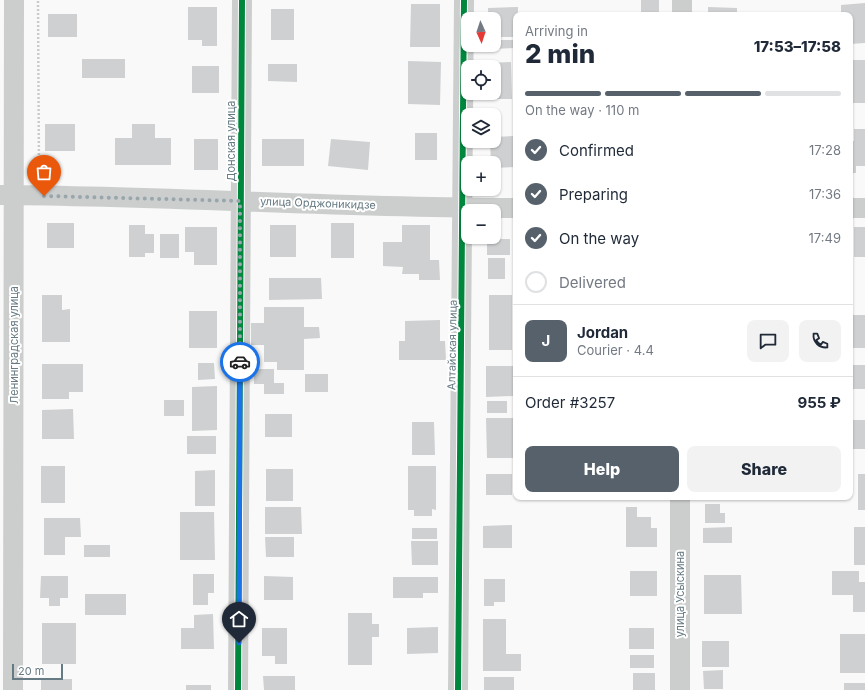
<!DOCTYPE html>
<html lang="en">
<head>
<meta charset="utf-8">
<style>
  :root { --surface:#fff; --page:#f2f2f3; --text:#1f2937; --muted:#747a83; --line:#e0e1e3; --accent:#56616c }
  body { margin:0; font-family:Inter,sans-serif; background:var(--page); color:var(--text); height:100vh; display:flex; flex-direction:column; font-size:15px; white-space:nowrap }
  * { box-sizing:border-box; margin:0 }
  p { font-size:13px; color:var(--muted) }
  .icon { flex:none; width:22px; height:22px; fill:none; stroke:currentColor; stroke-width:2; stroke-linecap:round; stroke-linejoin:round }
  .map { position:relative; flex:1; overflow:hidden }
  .side { position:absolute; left:513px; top:12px; width:340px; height:488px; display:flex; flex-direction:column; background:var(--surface); border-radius:8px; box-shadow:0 1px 3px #0004 }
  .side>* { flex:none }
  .needle { width:26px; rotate:177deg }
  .buttons { position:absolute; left:461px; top:12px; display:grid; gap:8px }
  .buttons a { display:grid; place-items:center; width:40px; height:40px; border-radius:8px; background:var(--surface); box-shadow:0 1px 3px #0004; font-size:20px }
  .scale { position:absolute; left:12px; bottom:10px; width:51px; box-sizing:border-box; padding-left:4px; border:2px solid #657a82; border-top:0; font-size:11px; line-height:14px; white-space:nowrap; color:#657a82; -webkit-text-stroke:3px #fff; paint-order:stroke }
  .pin { position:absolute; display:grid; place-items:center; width:34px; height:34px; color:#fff; margin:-41px -17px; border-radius:50% 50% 50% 0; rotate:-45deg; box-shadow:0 0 4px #0007 }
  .pin .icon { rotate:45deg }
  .courier { position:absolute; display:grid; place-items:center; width:40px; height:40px; margin:-20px; border:3px solid #1a73e8; border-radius:50%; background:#fff; color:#222; box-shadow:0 1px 5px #0007 }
  .headline em { font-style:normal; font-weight:800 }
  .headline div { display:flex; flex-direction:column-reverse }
  .headline { display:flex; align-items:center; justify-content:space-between; height:68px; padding:0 12px }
  h1 { font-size:26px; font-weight:800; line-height:30px }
  .bar { display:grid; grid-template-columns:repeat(4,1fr); gap:6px 4px; align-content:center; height:48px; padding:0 12px }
  .bar i { height:5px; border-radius:3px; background:var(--line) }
  .bar .current { background:var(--accent) }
  .bar p { grid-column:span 4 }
  .line { display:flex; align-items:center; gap:10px; padding:0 12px; border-top:1px solid var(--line) }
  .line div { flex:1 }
  .round { display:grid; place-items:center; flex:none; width:42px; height:42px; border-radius:8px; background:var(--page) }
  ol { padding:0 12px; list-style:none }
  li { display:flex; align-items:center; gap:12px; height:44px }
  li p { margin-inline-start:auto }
  li .icon { padding:4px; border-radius:50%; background:var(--accent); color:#fff; stroke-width:4 }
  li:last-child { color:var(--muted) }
  li i { width:22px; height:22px; border:2px solid var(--line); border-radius:50% }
  .cta { display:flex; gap:8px; margin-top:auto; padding:8px 12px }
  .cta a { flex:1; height:46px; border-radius:8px; background:var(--accent); color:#fff; font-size:16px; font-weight:800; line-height:46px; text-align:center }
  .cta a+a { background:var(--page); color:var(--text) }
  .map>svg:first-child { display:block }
</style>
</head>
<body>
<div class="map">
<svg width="865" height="690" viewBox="0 0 865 690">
  <rect width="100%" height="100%" fill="#f9f9f9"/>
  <g fill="#ced0d1">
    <rect x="641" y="0" width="18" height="15"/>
    <polygon points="865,3 865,43 850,44 850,15 841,15 841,5"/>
    <polygon points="411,4 440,4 440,47 410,47"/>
    <polygon points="188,7 217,7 217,46 202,46 202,40 188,40"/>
    <polygon points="518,7 518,15 516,15 516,37 494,37 494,19 488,19 488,8"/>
    <polygon points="708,7 737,8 737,15 708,15"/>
    <rect x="271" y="9" width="23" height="31"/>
    <rect x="48" y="14" width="29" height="23"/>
    <polygon points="494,40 515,40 516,48 490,49 489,45 494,45"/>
    <rect x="82" y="59" width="43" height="19"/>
    <polygon points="851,60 865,60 865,103 850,103"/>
    <polygon points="408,61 441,62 440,105 408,104"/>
    <polygon points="511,62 512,99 494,99 494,67 487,67 487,63"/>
    <polygon points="268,64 297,64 297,82 268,81"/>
    <rect x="192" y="66" width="27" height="27"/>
    <rect x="45" y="124" width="30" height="27"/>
    <polygon points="132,124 155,124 155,138 171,138 171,165 115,165 115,138 132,138"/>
    <polygon points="854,129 865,129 865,166 856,166 856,173 850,173 850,141 854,141"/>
    <rect x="415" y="133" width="22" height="27"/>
    <polygon points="514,136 515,167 494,168 494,163 491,163 490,141 494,141 494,137"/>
    <rect x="194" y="139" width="24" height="31"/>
    <rect x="262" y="139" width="42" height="27"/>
    <polygon points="331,139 370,142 368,170 328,166"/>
    <rect x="47" y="223" width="27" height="25"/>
    <rect x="331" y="223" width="23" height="35"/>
    <polygon points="129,225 145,225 145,234 154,234 154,253 145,253 145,257 129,257"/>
    <rect x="270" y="225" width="26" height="32"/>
    <polygon points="402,225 430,225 430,260 439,260 440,280 419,280 419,274 402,274 403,267 383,266 383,242 402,242"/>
    <polygon points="185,227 217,227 217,265 194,265 194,252 185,252"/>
    <rect x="854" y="227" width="11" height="30"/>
    <rect x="160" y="234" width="19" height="24"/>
    <rect x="487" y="239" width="23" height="16"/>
    <rect x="488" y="258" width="17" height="21"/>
    <polygon points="269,278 321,278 322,299 269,300"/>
    <polygon points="42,295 62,295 62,310 70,309 70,342 42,342"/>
    <rect x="489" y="295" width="23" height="55"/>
    <polygon points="264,307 304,307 304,327 319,327 320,338 304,339 304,370 277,370 277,362 264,362 264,345 251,345 251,323 264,323"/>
    <rect x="189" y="311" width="28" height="37"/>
    <rect x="850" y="315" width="15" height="33"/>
    <polygon points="440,320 440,341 445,341 446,360 399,360 399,341 405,341 405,321"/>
    <polygon points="198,363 214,363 215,379 198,380"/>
    <polygon points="42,364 83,364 83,392 69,392 69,399 42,399"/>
    <rect x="853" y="365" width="12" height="24"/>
    <polygon points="486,366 513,366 513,396 486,397"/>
    <polygon points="254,369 274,369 274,383 284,383 284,394 264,394 264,384 254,384"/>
    <rect x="305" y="374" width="23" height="18"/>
    <polygon points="217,386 217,430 192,431 192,387"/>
    <rect x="164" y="400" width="20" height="16"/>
    <rect x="487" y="401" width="20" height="12"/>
    <polygon points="73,409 74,439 42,439 42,410"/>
    <rect x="265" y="414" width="27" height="23"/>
    <polygon points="486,418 515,418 515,458 487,458"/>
    <rect x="851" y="420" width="14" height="29"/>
    <polygon points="412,422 434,422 435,455 412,455"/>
    <rect x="187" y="436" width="29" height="18"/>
    <rect x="41" y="466" width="24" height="37"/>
    <polygon points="408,466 436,466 436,510 432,509 432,516 414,516 414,510 408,510"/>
    <rect x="266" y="469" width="27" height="32"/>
    <polygon points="215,470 215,506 195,506 195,471"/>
    <rect x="486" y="474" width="26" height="21"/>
    <rect x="858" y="474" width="7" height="36"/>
    <polygon points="706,497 738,497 738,498 706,499"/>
    <polygon points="705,504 720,504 720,513 725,513 725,523 705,523"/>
    <polygon points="265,507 301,507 302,534 265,534"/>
    <polygon points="626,507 637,507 637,517 651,517 651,528 657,528 657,547 626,547"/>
    <polygon points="180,512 214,512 215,560 180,560"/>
    <polygon points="44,518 80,518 81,537 65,537 65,555 44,555"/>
    <polygon points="512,525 512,548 483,548 483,526"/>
    <polygon points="732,527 732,543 703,543 703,528"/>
    <rect x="854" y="527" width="11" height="38"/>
    <rect x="412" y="528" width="25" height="11"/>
    <polygon points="265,537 294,537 294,557 266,557"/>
    <polygon points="411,541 438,541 438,565 412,565"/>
    <rect x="84" y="545" width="26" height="12"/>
    <rect x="630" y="571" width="27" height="25"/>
    <polygon points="832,571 859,571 859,582 865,582 865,612 853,612 853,595 832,595"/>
    <polygon points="193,574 214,574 214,593 208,593 208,605 193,605"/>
    <polygon points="704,575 741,575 742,614 704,614"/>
    <polygon points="41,576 68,576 68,598 60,598 60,606 49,606 49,598 40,598"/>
    <polygon points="264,576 293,577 293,600 264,600"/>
    <polygon points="393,577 438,577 438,593 423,593 423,598 393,598"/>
    <polygon points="484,579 505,579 505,602 494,602 494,606 484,606"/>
    <rect x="85" y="594" width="41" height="21"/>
    <polygon points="348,613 372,613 372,624 379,624 379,637 372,637 372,665 348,665"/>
    <polygon points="213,614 214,649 181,649 181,628 194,628 194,615"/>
    <polygon points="483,619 506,619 506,654 521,654 521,671 483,671"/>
    <rect x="42" y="623" width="34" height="41"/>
    <polygon points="438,627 438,653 407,654 407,628"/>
    <polygon points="262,628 287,628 287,664 275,664 275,656 262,656"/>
    <rect x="629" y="628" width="25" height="21"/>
    <rect x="840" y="634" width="25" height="39"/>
    <rect x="702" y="641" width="27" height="26"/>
    <rect x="630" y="655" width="24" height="13"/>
    <polygon points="723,670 723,689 704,689 703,671"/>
    <rect x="633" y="673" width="22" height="17"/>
    <polygon points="263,676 295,676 295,690 264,690"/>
    <rect x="484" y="677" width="30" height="13"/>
    <rect x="41" y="679" width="31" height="11"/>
    <rect x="844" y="683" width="21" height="7"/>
    <rect x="186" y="685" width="25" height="5"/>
  </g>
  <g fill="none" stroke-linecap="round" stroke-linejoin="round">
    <polyline stroke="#cacbcc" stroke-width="2.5" stroke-dasharray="2 2" stroke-linecap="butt" points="35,177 39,174 38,0"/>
    <g stroke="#cccece" stroke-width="20">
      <polyline points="682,15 682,0"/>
      <path d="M 0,195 C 172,196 344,208 516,208"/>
      <polyline points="850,208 865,208"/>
      <polyline points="13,690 14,0"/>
      <polyline points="238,690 242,0"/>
      <polyline points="458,690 464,0"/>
      <polyline points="680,690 680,497"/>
    </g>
    <defs>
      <g id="cycleway">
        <polyline points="238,690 242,0"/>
        <polyline points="458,690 464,0"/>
      </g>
    </defs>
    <use href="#cycleway" stroke="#fff" stroke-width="8"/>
    <use href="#cycleway" stroke="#00873e" stroke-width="6"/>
  </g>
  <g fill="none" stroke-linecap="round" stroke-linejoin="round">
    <polyline stroke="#99a6ac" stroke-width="4" stroke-dasharray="0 7.2" points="44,196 240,201 240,362"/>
    <polyline stroke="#1a73e8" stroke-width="5" points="239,643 240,362"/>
  </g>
  <g text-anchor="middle" stroke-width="4" stroke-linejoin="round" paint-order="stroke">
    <g font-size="11" fill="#657a82" stroke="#fff">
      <text transform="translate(231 141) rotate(-90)" y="4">Донская улица</text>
      <text transform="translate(318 203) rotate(2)" y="4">улица Орджоникидзе</text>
      <text transform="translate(14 345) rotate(-90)" y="4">Ленинградская улица</text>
      <text transform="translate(452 345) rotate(-89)" y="4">Алтайская улица</text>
      <text transform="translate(680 594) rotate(-90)" y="4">улица Усыскина</text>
    </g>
  </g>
</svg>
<div class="buttons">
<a><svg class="needle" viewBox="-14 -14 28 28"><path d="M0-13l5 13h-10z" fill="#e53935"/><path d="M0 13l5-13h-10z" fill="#747a83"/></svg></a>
<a><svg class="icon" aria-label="locate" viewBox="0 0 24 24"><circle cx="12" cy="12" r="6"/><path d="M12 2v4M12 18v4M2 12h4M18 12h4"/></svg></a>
<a><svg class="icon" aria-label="layers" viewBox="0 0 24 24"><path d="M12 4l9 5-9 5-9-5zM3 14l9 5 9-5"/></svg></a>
<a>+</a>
<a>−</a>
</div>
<div class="scale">20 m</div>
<div class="pin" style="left:44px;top:196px;background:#ea580c"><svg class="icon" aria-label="bag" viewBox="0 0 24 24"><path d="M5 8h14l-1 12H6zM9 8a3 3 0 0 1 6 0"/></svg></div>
<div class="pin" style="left:239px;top:643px;background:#1f2937"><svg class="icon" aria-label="home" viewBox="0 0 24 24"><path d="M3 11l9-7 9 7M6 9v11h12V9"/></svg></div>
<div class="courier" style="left:240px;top:362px"><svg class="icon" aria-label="car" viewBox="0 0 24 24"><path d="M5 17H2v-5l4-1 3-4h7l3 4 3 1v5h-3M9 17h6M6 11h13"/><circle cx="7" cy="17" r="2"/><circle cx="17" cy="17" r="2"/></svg></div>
<section class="side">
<div class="headline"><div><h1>2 min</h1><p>Arriving in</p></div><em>17:53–17:58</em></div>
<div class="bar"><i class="current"></i><i class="current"></i><i class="current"></i><i></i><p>On the way · 110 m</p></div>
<ol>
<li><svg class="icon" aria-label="check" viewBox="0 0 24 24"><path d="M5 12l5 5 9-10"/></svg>Confirmed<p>17:28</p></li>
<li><svg class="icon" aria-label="check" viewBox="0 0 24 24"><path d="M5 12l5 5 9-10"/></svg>Preparing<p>17:36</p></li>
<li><svg class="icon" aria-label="check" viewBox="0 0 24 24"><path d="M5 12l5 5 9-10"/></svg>On the way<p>17:49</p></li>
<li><i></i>Delivered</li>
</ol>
<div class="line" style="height:72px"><b class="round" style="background:var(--accent);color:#fff">J</b><div><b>Jordan</b><p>Courier · 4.4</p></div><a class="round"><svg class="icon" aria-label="chat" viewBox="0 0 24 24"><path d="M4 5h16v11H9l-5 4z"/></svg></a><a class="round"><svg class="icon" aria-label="phone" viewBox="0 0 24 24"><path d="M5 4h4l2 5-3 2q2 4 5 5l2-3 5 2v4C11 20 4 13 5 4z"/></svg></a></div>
<div class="line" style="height:52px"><div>Order #3257</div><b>955 ₽</b></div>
<div class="cta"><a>Help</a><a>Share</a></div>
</section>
</div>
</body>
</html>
